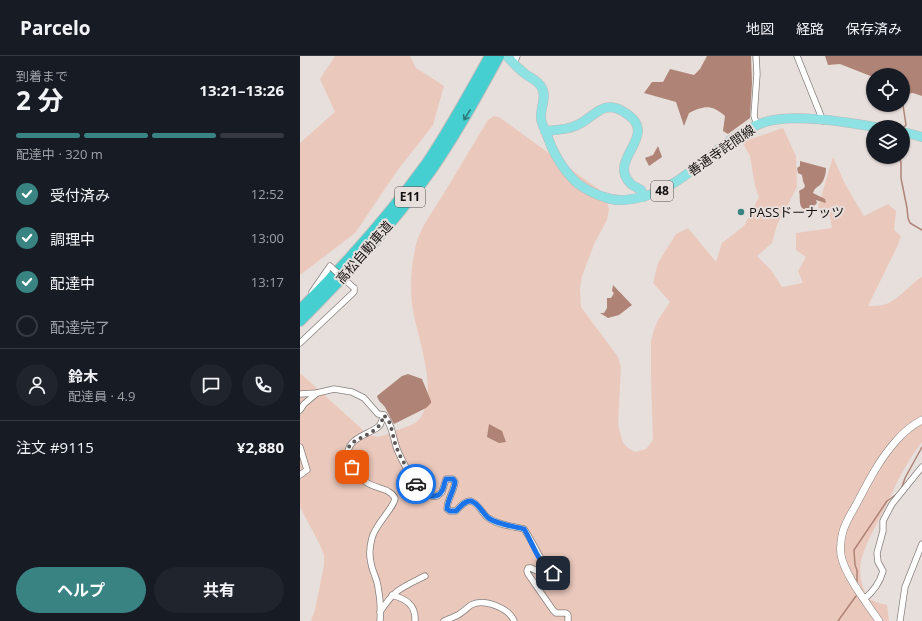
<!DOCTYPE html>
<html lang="ja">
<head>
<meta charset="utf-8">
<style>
  :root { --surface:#171b24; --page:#20242c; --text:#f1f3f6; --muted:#9ea1a6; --line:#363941; --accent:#3a8383 }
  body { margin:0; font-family:"Open Sans","Noto Sans JP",sans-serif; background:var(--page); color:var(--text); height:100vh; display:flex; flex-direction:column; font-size:15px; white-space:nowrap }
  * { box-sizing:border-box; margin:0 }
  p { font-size:13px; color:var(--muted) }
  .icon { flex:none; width:22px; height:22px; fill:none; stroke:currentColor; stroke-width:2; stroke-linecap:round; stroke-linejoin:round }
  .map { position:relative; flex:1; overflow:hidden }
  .side { display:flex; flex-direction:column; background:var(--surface); width:300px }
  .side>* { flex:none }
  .controls { position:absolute; left:566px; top:12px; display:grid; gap:8px }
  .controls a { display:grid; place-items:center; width:44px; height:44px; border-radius:50%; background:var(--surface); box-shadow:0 1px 3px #0004; font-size:20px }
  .pin { position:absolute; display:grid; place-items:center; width:34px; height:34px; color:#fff; margin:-17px; border-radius:8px; box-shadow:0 2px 6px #0006 }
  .courier { position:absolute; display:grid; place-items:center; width:40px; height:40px; margin:-20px; border:3px solid #1a73e8; border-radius:50%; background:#fff; color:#222; box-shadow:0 1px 5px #0007 }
  .headline em { font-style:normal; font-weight:700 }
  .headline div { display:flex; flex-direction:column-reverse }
  .headline { display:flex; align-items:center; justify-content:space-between; height:68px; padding:0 16px }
  h1 { font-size:26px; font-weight:700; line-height:30px }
  .bar { display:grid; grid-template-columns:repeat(4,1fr); gap:6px 4px; align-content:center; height:48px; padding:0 16px }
  .bar i { height:5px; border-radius:3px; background:var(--line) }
  .bar .active { background:var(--accent) }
  .bar p { grid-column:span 4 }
  .line { display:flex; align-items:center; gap:10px; padding:0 16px; border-top:1px solid var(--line) }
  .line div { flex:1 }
  .round { display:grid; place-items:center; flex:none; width:42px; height:42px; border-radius:21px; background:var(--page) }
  ol { padding:0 16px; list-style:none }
  li { display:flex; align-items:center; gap:12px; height:44px }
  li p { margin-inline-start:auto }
  li .icon { padding:4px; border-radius:50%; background:var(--accent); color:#fff; stroke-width:4 }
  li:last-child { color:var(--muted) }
  li i { width:22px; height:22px; border:2px solid var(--line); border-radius:50% }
  .primary-button { display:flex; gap:8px; margin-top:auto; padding:8px 16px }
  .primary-button a { flex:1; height:46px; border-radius:24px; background:var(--accent); color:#fff; font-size:16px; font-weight:700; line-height:46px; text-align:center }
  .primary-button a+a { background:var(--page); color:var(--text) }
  header { display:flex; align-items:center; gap:24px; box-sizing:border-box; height:56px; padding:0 20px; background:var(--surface); border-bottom:1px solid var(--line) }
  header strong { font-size:19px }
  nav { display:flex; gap:22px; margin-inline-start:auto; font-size:14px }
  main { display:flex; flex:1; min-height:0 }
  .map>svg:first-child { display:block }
</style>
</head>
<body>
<header>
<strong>Parcelo</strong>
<nav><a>地図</a><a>経路</a><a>保存済み</a></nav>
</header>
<main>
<section class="side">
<div class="headline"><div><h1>2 分</h1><p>到着まで</p></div><em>13:21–13:26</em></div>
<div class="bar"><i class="active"></i><i class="active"></i><i class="active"></i><i></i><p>配達中 · 320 m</p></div>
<ol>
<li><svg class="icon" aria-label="check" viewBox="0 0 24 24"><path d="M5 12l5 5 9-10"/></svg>受付済み<p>12:52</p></li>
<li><svg class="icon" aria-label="check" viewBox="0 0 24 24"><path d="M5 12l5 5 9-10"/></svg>調理中<p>13:00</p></li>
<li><svg class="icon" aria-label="check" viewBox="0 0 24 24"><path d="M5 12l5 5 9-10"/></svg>配達中<p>13:17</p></li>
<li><i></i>配達完了</li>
</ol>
<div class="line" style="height:72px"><a class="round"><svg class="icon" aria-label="person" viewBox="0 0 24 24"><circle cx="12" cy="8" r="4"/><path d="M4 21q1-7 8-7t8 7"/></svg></a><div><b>鈴木</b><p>配達員 · 4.9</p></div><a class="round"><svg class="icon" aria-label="chat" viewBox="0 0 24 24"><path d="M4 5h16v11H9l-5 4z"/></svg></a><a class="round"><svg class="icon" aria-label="phone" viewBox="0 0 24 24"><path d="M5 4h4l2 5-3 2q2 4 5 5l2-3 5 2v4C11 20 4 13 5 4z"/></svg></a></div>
<div class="line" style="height:52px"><div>注文 #9115</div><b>¥2,880</b></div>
<div class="primary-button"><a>ヘルプ</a><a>共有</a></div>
</section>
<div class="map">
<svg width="622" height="565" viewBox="0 0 622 565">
  <rect width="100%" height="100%" fill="#e7dfdc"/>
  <g fill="#ebc8bc">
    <polygon points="35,0 110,0 116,12 144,30 133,69 97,115 55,177 0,219 0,87 35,56 20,23"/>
    <path d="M 194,60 L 199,61 L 301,135 L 306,143 L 309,153 L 307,164 L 295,186 L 282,220 L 280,232 L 281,251 L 318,301 L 321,311 L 318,369 L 323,387 L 328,392 L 335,396 L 346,393 L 353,384 L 351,324 L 351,285 L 354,274 L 358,264 L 370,246 L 353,227 L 358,207 L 376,178 L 388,172 L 416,206 L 422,187 L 444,170 L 459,141 L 455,130 L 450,100 L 442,86 L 483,72 L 496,100 L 497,131 L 477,169 L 472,187 L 457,200 L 471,214 L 482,231 L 503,227 L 498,215 L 506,201 L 496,194 L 496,177 L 532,172 L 530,160 L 518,151 L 533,101 L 545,128 L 564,160 L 588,148 L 596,155 L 594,174 L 601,180 L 597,191 L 568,250 C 576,250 585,250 592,245 C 603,239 611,227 622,221 L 622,386 C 605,407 594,433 582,458 C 574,473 565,489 561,505 C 559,516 561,534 570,543 C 574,546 582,548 587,549 L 589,565 L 11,565 L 15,554 L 24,509 L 24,499 L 19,487 L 0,451 L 0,317 L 64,375 C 76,384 81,381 94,375 C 103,372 116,369 121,361 C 139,332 116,279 112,248 C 110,230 111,211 115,193 C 118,175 131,158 141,142 C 157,116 172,90 188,64 Z"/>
  </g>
  <g fill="#af8476">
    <path d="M 407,0 L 451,0 L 452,27 L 450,62 L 428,78 L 423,75 L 425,60 C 411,48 404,50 389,57 L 384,70 L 376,46 L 344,37 L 352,26 L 363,26 L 370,13 L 394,19 L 400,13 Z"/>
    <polygon points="525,0 622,0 622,40 613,37 604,38 604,43 603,43 603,19 573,19 573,21 540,8 528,9"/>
    <polygon points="358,90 362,101 349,110 345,102 353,99"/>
    <path d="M 500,105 L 526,112 C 526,118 524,125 520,129 C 516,132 515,132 513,137 L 525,143 L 526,147 L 516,144 L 517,147 C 514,150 512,152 508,153 C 497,155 501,141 499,135 L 504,132 L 505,130 L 503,125 L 502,119 L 498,117 L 497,112 L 500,110 Z"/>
    <polygon points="313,229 332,249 319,259 308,262 300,257 304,257 307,252 307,242 311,242 314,237 312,235"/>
    <path d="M 108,318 L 122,323 L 131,345 L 131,347 L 126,352 L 94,368 C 91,363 89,359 86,353 C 84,348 78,346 77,340 L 102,320 Z"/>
    <polygon points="189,368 202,375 206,386 199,387 187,381"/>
  </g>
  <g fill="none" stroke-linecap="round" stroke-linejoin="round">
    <g stroke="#af8476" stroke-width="1.5">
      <polyline points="603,49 606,69 603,72"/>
      <polyline points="598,101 601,106 601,122 607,152 608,162 610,167 622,174"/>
      <polyline points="601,434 605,422 622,391"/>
      <polyline points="557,527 557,514 555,509 554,494 587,445 597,438"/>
      <polyline points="538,565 556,540"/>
    </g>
    <defs>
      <g id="minor">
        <polyline points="456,0 457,18 454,60 457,69"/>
        <polyline points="497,0 523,65"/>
        <polyline points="214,8 217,0"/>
        <polyline points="12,236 30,210 32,212"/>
        <polyline points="0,287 54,236 54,232"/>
        <path d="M 0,338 L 17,337 L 34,333 L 52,336 L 64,342 L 78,358 L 84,359 C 93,371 92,379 97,393 C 100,401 115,429 120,434 C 124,438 132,441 137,440 L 142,436 L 146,423 L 153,423 L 155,426 C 154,435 147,444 147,453 L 150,455 L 156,455 C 160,451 165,444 171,445 C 178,447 182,457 187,461 C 197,469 212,470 224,473 C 237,492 240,508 259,524 L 257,525 L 231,512 L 228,512 L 227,515 L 228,518 L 253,554 L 256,557 L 266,557 L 268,559 L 268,565"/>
        <polyline points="0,354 4,348 17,337"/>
        <polyline points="0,391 7,414 0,419"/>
        <path d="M 92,539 C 106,543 116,549 115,565"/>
        <path d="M 564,543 C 573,536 580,526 583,515 L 578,506 L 577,497 L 583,475 L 583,465 L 592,448 L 622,411"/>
        <path d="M 80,556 C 95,533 101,532 125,520"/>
        <path d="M 80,565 C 81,554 80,541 78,531 C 77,522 72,515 71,507 C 69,499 70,489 72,482 C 75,468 95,451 95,442 C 89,431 75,433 66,426 C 54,418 41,400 52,387 C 58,380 70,377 78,371 L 80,369 L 84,359"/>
        <path d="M 144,565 C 149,563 154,561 158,559 C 163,556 167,552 171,549 C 184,542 209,552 214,565"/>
        <polyline points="600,565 605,531 622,488"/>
      </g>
      <path id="tertiary" d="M 579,565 C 567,547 545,520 541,499 C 540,491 541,482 543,475 C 546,465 552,456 557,447 C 568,426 579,404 596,385 C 603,377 612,369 622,364"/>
      <g id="primary">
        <path d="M 207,0 C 212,6 218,12 224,17 C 230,22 238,24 242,32 C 247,42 240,52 241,62 C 241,67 244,72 246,76 C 252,95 262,113 277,127 C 285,133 294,138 304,141 C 317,146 329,144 342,141 C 390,129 419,81 465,66 C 493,57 546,66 576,71"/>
        <path d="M 245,75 C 255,74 266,74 275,70 C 294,63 301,42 324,56 C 363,79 305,103 331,128 C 333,130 338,132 341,134 L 343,141"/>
        <polyline points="603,76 622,81"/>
      </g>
      <g id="motorway">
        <path d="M 0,254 C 46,208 89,160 127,107 C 150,73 170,36 190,0"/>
        <path d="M 0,265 C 47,218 93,168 132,113 C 157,77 178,39 199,0"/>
      </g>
    </defs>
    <use href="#minor" stroke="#87807e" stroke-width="7"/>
    <use href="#tertiary" stroke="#87807e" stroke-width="8"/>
    <use href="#primary" stroke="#bdbcbc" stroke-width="10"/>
    <use href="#motorway" stroke="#bdbcbc" stroke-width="12"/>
    <use href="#minor" stroke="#fff" stroke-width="5.5"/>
    <use href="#tertiary" stroke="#fff" stroke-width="7"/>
    <use href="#primary" stroke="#8fe2e3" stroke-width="9"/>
    <use href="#motorway" stroke="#45cfd0" stroke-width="10"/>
    <defs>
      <polyline id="minor-bridge" points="32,212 54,232"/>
    </defs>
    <use href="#minor-bridge" stroke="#87807e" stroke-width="7" stroke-linecap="butt"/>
    <use href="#minor-bridge" stroke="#fff" stroke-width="5.5"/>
  </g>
  <defs><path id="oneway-shaft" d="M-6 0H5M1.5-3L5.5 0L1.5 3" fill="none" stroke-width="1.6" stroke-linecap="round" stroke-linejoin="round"/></defs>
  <use stroke="#2e7979" href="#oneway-shaft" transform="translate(167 59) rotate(122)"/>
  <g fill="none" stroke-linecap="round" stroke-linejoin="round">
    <path stroke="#5d5857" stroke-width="4" stroke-dasharray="0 7.2" d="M 52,411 C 36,383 65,385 79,370 C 82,367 82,363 84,359 L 90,367 L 95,387 L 99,398 L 116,428"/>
    <path stroke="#1a73e8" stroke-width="5" d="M 116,428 C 120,435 135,447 142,435 C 144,432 144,427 146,423 L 153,423 L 155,426 C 154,435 147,444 147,453 L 150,455 L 156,455 C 160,451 165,444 171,445 C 179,447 183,459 190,463 C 200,469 213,470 224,473 C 233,487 238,508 253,517"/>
  </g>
  <circle fill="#3a8383" stroke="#e7dfdc" stroke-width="1.5" cx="441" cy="156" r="4"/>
  <g text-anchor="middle" stroke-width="4" stroke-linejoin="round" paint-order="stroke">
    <g fill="#e7dfdc" stroke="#534e4c" stroke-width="1">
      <rect x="351" y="125" width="22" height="20" rx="3"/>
      <rect x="95" y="131" width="30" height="20" rx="3"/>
    </g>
    <g font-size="12" font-weight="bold" fill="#13100f">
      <text x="362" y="139">48</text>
      <text x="110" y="145">E11</text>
    </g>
    <g font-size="13" fill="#13100f" stroke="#e7dfdc">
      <text transform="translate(421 94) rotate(-35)" y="5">善通寺詫間線</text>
      <text transform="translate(64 196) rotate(-49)" y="5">高松自動車道</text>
    </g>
    <g font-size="13" fill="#13100f" stroke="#e7dfdc" text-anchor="start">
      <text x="449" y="161">PASSドーナッツ</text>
    </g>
  </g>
</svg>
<div class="controls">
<a><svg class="icon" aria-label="locate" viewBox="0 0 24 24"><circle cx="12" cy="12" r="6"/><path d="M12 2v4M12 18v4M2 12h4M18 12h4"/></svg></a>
<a><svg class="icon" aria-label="layers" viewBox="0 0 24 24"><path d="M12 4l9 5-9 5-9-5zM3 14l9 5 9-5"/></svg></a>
</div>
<div class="pin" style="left:52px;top:411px;background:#ea580c"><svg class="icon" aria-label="bag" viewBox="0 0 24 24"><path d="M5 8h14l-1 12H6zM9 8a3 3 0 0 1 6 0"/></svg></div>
<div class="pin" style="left:253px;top:517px;background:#1f2937"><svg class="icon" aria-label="home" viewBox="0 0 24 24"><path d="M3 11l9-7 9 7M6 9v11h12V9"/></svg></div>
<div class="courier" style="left:116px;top:428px"><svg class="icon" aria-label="car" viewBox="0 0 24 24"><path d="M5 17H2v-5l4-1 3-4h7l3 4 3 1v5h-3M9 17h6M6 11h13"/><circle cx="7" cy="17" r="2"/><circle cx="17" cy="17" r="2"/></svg></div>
</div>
</main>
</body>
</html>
